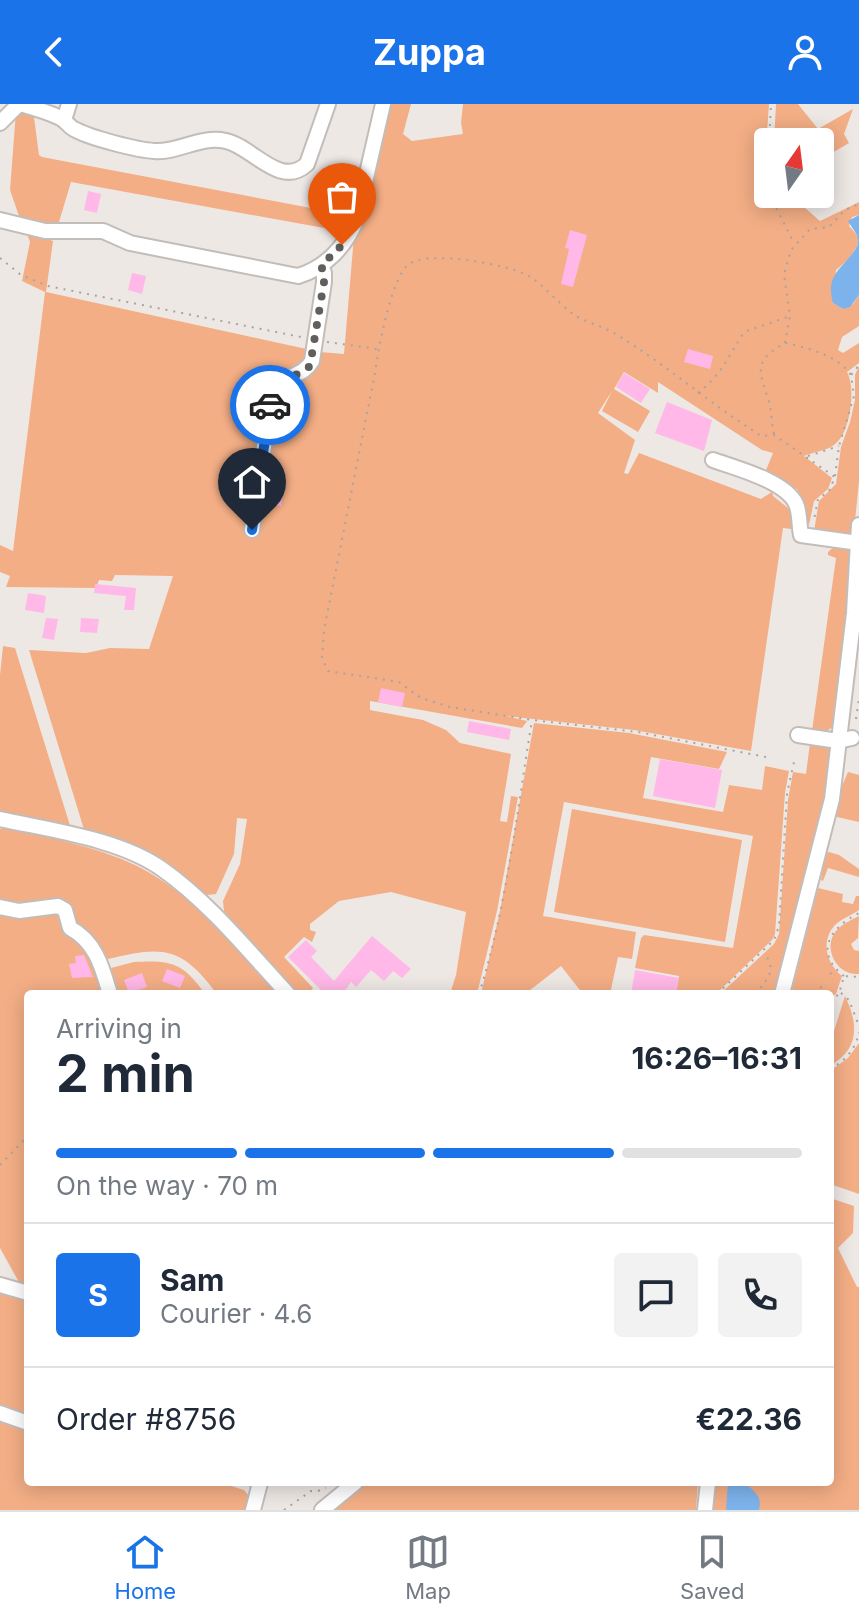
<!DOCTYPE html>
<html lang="en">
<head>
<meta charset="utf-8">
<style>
  :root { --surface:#fff; --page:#f2f2f3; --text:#1f2937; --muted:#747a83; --line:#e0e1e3; --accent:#1a73e8 }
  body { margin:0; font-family:Inter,sans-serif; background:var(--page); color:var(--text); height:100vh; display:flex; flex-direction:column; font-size:30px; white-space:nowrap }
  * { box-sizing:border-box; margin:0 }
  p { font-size:26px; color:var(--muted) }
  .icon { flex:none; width:44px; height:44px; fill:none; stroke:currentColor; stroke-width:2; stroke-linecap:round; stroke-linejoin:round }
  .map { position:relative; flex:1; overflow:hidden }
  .sheet { position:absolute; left:24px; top:886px; width:810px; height:496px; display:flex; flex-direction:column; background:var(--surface); border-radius:8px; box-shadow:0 4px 20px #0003 }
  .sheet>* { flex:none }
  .needle { width:52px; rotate:14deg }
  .fabs { position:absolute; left:754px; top:24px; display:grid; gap:16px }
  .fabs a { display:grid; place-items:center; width:80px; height:80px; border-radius:8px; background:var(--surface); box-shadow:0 4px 20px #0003; font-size:40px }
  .pin { position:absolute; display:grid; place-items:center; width:68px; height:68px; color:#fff; margin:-82px -34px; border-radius:50% 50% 50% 0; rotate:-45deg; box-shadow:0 0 8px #0007 }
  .pin .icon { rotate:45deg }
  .courier { position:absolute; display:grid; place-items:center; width:80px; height:80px; margin:-40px; border:6px solid #1a73e8; border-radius:50%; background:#fff; color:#222; box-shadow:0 2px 10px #0007 }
  .headline em { font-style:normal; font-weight:700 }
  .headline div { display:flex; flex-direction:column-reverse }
  .headline { display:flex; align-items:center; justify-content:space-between; height:136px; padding:0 32px }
  h1 { font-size:52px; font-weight:700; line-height:60px }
  .bar { display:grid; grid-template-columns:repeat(4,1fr); gap:12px 8px; align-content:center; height:96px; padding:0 32px }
  .bar i { height:10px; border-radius:6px; background:var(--line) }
  .bar .active { background:var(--accent) }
  .bar p { grid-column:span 4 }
  .line { display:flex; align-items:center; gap:20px; padding:0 32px; border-top:2px solid var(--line) }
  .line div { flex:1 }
  .round { display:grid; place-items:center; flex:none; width:84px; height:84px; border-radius:8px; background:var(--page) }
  header { display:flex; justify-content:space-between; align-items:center; height:104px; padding:0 32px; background:var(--accent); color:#fff; font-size:36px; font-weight:700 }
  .menu { display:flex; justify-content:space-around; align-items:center; height:112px; border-top:2px solid var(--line); background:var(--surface); font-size:22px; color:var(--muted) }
  .menu a { display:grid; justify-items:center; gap:4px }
  .menu .active { color:var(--accent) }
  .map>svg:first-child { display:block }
</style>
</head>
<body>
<header><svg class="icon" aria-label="back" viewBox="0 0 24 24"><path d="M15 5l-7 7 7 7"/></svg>Zuppa<svg class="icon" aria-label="person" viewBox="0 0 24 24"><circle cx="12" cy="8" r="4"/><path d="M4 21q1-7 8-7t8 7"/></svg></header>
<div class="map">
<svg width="859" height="1406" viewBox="0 0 859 1406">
  <rect width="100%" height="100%" fill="#eee8e5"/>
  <g fill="#f3ae85">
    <path d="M 385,0 L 411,0 L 403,30 L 412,37 L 463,30 L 461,19 L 463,0 L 769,0 L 766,44 L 768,90 L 796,90 L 804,103 L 820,117 L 859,98 L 859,111 L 852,113 L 849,122 L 857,131 L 858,140 L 849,155 L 836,166 L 833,199 L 843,205 L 853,200 L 859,191 L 859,222 L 842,233 L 838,246 L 843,249 L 859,239 L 859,259 L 847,268 C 856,284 851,329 834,341 C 826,347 813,348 804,352 L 832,374 L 828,385 L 814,397 L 809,421 L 797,385 L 764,371 L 773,349 L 762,346 L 658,278 L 658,289 L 624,268 L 614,285 L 650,307 L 638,328 L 602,307 L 612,287 L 598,309 L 635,336 L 624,369 L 628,370 L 639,349 L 761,395 L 772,388 L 773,392 L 793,408 L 791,425 L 783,424 L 751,647 L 634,626 L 506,612 L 527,617 L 522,624 L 370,597 L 370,606 L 423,616 L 446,626 L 460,639 L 511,650 L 500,717 L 507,718 L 511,692 L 518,693 L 497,807 L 477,890 L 450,890 L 456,871 L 466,808 L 391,788 L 339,797 L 310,820 L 310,826 L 316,828 L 312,838 L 304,833 L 284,853 L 313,884 L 309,890 L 299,890 L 224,807 L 223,797 L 240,760 L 247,715 L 237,714 L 234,750 L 216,790 L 207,791 L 169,764 L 86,732 L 29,546 L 86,549 L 110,544 L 149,545 L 173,472 L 115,471 L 112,477 L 99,476 L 96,484 L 6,483 L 10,472 L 0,468 L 0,441 L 13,447 L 45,188 L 22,177 L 30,138 L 26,127 L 53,137 L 46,188 L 320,248 L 344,250 L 354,132 Z"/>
    <polygon points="776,0 798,0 818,25 853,5 844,30 849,39 820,56 820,38 774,38"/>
    <polygon points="33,6 39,51 42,53 343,110 335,126 71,78 56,128 20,115 10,86 16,7"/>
    <polygon points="859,262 859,378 854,426 849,430 814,427 819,397 836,380 841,343 850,318 855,296 855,271"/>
    <polygon points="835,442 846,442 852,448 851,479 836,621 825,628 812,627 836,454 828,451 828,448"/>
    <polygon points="3,542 15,544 72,728 0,710 0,571"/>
    <polygon points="534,619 629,629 727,648 719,665 651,653 643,694 723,708 729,681 762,686 765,662 789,667 785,689 775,830 772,836 716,890 676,890 679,872 635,864 641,834 644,831 733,844 753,732 564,698 543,812 636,828 632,855 618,853 610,890 583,890 561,862 525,890 481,890 500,807"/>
    <polygon points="810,639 827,640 833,647 820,730 778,890 720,890 774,840 779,830 788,696 793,668 806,670"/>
    <polygon points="848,668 859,671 859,718 837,713 834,710 836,696"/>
    <polygon points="572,705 742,736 725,838 554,808"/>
    <path d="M 6,723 C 49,734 95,742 135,761 C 194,790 238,845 282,890 L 217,890 C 182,843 164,841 108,855 L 88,827 L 79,825 L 74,818 L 74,807 L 69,801 L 22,802 L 0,799 L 0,725 Z"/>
    <polygon points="829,748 839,751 859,765 859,773 828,764 823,777 821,776 825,749"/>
    <path d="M 818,784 L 843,790 L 842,798 L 853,800 L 856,792 L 859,792 L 859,806 C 852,811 843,814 836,820 C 820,836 826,859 842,872 L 836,890 L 830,894 L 830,890 L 791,890 Z"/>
    <polygon points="60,808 82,837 107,890 28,890 28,1183 20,1180 0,1144 0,809"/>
    <path d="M 859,812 L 858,834 L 851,840 L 854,846 L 859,847 L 859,870 C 837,872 822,844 836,827 C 842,820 851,816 859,812 Z"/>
    <path d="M 134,858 C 172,856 183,859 205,890 L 119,890 L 111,864 Z"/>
    <path d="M 845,892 C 859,921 859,945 830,962 L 830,940 Z"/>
    <polygon points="859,939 859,1090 830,1080 830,967 848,954"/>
    <polygon points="830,1094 854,1102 853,1129 838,1144 857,1183 859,1183 859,1406 703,1406 707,1378 830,1378"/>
    <polygon points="0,1187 28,1195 28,1313 0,1302"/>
    <polygon points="0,1315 28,1324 28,1378 218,1378 244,1386 250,1393 246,1406 0,1406"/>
    <polygon points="363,1378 698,1378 696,1406 329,1406"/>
  </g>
  <g fill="#7db3ec">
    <path d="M 859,111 L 859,191 L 850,203 L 843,205 L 833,199 C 824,167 847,164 858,140 L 857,131 L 848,117 Z"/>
    <path d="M 728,1378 L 745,1378 C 753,1388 763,1391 759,1406 L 726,1406 Z"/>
  </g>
  <g fill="#ffb8e7">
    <polygon points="88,87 101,90 97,109 84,106"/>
    <polygon points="570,126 587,131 573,183 561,180 569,145 565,144"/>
    <polygon points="132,169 146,172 142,190 128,186"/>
    <polygon points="688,245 713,252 710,265 684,258"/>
    <polygon points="624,269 650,285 641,299 616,283"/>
    <polygon points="667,298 712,316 704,347 655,329"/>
    <polygon points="268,385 283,387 281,402 266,400"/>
    <polygon points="95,480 136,484 134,506 124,506 126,492 94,489"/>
    <polygon points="28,489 46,492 44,509 25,506"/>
    <polygon points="46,514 58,515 54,536 42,534"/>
    <polygon points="81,514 99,515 97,529 80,528"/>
    <polygon points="381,584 405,589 402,603 378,598"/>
    <polygon points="469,617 511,625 509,636 467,628"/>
    <polygon points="660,655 722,666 715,704 653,692"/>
    <polygon points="372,832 411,865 402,874 393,867 384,877 371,866 356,883 351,878 343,890 317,890 320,885 288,853 306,836 317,847 311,853 334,877"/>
    <polygon points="84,851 93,873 72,874 69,860 76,859 75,852"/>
    <polygon points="167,865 185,872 180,884 162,877"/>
    <polygon points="635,866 679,874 676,890 631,890"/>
    <polygon points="142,869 147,883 129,889 124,876"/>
  </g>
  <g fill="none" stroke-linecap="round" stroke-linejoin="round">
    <defs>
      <g id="minor">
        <path d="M 21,0 C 35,5 50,8 62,15 C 67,18 70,24 76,26 C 91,34 137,46 154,47 C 179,49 200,31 226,37 C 253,43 280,85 307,60 L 328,0"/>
        <polyline points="64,16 69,0"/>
        <polyline points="0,19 19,0"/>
        <path d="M 0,116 L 45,127 L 103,127 L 130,139 L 298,172 C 325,164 345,143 356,117 L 383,0"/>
        <path d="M 713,356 C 735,364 786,377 796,400 C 800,408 799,422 801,431 L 859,439"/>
        <path d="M 252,426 L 271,294 C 282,267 301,276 312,257 L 324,178 L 324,169 L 321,162"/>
        <polyline points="798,631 838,637 852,634"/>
        <path d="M 0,715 C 50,726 120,735 162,765 C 210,799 249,848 288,890"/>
        <path d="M 0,803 L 19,807 L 58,802 L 65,806 L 70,824 C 96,838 102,863 110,890"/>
        <polyline points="782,890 832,695 854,509 859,421"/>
        <polyline points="0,1181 28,1189"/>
        <polyline points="0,1309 28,1319"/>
        <polyline points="253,1406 260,1379 257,1378"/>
        <polyline points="322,1406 356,1378"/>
        <polyline points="705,1406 708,1378"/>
      </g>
    </defs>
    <use href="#minor" stroke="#c3bdba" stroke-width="18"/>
    <g stroke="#a8a4a1" stroke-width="2" stroke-dasharray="2 6" stroke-linecap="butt">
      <polyline points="769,38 771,0"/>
      <polyline points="768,47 765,84 768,88"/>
      <polyline points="769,90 794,139"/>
      <polyline points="0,154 21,171 48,182 301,233"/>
      <polyline points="327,238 377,245"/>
      <polyline points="785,239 790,212 784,170 791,146 810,125 829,123 845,106 859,100"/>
      <path d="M 698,289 C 722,270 728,253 744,228 L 790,212"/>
      <path d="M 774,330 C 771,319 772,308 769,298 C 760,268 751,258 785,239 C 808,244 837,251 851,271"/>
      <polyline points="808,352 839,342"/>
      <polyline points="835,372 839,342 854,292 851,271 859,261"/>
      <polyline points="856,615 859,595"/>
      <path d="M 766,653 L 638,628 L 532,616 L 450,603 L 421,594 L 399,578 L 328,567 L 322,554 L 324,526 L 375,269 C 378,247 391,173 409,160 C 428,146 506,160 527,171 C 542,179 558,199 573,210 C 586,219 604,222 617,231 C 662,258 702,293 746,322 L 761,332 L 774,331 L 835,373 L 829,387 L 818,395 L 814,416"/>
      <polyline points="830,870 835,865"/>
      <path d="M 844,872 C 812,847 832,823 859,809"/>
      <polyline points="841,889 849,896 859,922"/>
      <path d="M 479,890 C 507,802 517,707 532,616"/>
      <polyline points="717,890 774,836 779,822 787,690 794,658"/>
      <path d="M 755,890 C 767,876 778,866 764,849"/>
      <polyline points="815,890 824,880"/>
      <polyline points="830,897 839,890 844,872 859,873"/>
      <path d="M 830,965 C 845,957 856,945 859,928"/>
      <polyline points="0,1061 28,1032"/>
      <polyline points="284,1406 311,1387 318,1387 326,1384"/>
    </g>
    <use href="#minor" stroke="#fff" stroke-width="14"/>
  </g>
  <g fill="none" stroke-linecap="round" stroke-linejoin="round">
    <path stroke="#615e5c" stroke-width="8" stroke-dasharray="0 14.4" d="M 270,301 C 274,271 293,277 310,262 L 324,178 L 324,169 L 321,162 L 342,141"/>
    <polyline stroke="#1a73e8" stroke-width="10" points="252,426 270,301"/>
  </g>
</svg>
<div class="fabs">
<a><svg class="needle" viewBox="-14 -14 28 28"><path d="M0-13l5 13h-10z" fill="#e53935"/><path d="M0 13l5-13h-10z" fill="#747a83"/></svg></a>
</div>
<div class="pin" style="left:342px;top:141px;background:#ea580c"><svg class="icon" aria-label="bag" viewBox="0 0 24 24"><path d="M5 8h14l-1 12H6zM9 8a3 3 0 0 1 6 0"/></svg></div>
<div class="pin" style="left:252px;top:426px;background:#1f2937"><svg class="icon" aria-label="home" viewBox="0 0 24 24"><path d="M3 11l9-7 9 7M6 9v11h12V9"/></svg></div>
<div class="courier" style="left:270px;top:301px"><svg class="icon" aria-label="car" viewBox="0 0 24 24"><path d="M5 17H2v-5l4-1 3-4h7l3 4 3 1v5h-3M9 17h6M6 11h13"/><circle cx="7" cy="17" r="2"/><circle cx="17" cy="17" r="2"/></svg></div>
<section class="sheet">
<div class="headline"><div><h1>2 min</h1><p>Arriving in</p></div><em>16:26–16:31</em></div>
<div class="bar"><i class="active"></i><i class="active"></i><i class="active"></i><i></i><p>On the way · 70 m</p></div>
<div class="line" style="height:144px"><b class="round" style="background:var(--accent);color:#fff">S</b><div><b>Sam</b><p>Courier · 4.6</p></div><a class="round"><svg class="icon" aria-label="chat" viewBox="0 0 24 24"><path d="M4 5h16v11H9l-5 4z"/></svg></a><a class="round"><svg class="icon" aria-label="phone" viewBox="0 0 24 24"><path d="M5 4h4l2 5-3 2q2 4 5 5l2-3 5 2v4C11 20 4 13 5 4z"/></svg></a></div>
<div class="line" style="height:104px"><div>Order #8756</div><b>€22.36</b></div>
</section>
</div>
<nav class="menu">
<a class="active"><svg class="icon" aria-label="home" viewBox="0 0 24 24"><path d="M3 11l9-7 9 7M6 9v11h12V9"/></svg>Home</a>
<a><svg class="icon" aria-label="map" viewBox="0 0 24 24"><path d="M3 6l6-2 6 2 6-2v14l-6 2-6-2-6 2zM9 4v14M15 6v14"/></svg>Map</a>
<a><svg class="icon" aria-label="saved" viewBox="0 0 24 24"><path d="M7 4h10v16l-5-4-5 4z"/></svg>Saved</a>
</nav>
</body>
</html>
